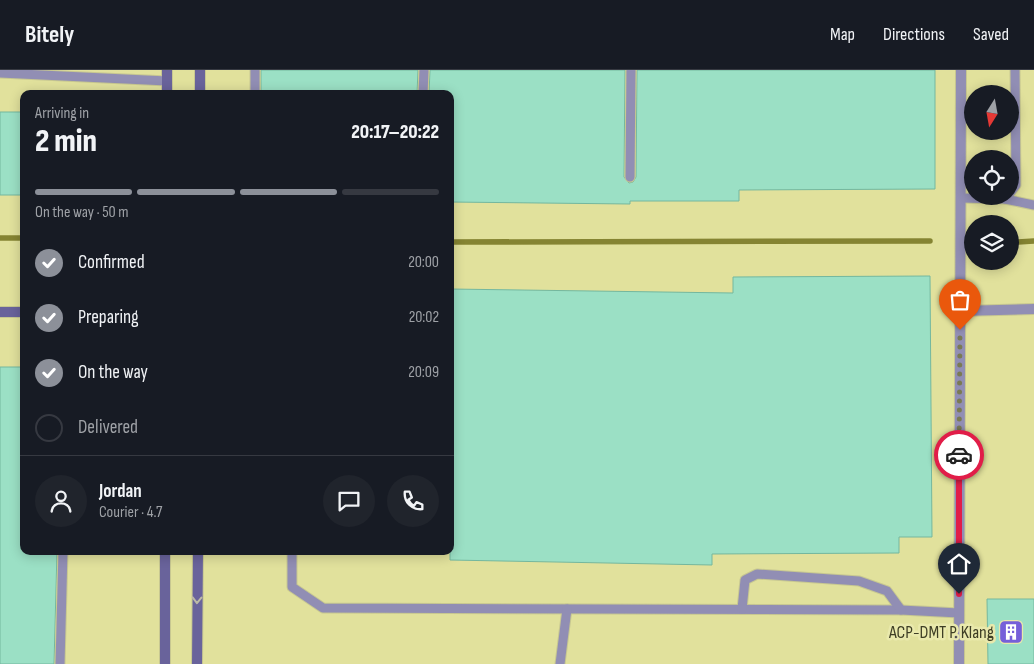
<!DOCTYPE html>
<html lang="en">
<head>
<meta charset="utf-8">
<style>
  :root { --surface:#171b24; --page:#20242c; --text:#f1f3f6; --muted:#9ea1a6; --line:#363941; --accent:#8c9099 }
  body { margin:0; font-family:"Sofia Sans Condensed",sans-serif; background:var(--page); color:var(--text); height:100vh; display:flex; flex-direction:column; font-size:19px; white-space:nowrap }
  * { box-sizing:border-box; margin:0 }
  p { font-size:16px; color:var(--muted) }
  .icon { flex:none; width:28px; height:28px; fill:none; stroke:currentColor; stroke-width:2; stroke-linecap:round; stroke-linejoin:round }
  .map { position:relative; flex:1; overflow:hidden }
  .side { position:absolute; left:20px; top:20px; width:434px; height:465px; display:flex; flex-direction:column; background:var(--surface); border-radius:10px; box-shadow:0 2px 12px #0003 }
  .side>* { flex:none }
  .needle { width:32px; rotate:191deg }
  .fabs { position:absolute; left:964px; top:15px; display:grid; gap:10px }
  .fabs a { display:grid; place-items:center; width:55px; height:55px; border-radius:50%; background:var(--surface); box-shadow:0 2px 12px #0003; font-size:25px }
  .pin { position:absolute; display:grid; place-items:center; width:42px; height:42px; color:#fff; margin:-51px -21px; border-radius:50% 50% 50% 0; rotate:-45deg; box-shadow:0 0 5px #0007 }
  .pin .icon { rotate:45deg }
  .courier { position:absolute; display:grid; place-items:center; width:50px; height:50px; margin:-25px; border:4px solid #e11d48; border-radius:50%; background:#fff; color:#222; box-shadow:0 1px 6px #0007 }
  .headline em { font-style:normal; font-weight:800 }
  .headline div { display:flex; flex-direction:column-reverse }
  .headline { display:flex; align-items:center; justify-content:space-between; height:85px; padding:0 15px }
  h1 { font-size:32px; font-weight:800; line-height:38px }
  .bar { display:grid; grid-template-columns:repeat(4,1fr); gap:8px 5px; align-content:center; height:60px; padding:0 15px }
  .bar i { height:6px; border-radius:4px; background:var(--line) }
  .bar .on { background:var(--accent) }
  .bar p { grid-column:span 4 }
  .line { display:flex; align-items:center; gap:12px; padding:0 15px; border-top:1px solid var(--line) }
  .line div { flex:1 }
  .round { display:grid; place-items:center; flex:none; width:52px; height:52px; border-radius:26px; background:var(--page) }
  ol { padding:0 15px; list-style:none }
  li { display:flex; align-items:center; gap:15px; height:55px }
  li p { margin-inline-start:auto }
  li .icon { padding:5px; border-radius:50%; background:var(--accent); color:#fff; stroke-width:4 }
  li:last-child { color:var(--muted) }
  li i { width:28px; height:28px; border:2px solid var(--line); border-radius:50% }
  header { display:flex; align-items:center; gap:30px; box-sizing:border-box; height:70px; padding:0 25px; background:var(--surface); border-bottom:1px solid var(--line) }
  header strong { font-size:24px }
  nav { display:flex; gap:28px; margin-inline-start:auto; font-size:18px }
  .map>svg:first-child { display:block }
</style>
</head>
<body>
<header>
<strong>Bitely</strong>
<nav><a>Map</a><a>Directions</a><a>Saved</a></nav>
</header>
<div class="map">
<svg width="1034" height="594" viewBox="0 0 1034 594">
  <rect width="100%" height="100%" fill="#e9e9ac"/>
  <path fill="#e1e19c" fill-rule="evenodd" d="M 0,0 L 1034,0 L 1034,594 L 0,594 ZM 24,24 L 450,24 L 450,481 L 24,481 ZM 972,24 L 1010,24 L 1010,61 L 972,61 ZM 972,89 L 1010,89 L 1010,126 L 972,126 ZM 972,154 L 1010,154 L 1010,191 L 972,191 Z"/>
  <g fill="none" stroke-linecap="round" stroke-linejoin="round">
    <g stroke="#858432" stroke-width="5.5">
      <polyline points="0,168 24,168"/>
      <polyline points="450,172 930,171"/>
      <polyline points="1018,172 1034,171"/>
    </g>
  </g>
  <g fill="#9be0c5" stroke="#74b79e">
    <polygon points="261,0 418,0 417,24 261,24"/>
    <polygon points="430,0 625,0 624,107 629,113 633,112 636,107 637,0 935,0 935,119 739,120 739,131 630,131 630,134 450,132 450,24 429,24"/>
    <rect x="0" y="42" width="24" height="83"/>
    <polygon points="930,206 932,467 899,467 899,483 712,484 712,495 450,490 450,219 733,223 733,207"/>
    <polygon points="0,297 24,297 24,481 57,481 54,594 0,594"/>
    <polygon points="987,529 1034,529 1034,594 988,594"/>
  </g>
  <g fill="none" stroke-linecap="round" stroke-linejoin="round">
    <defs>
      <g id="lane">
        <polyline points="0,3 167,11"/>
        <polyline points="255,24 255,0"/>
        <polyline points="423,24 424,0"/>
        <polyline points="630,107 631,0"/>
        <polyline points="1010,123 1016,115 1015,0"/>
        <polyline points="961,128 1005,129 1007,126"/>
        <polyline points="1005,129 1034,135"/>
        <polyline points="292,481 292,517 323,538 901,540 959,543"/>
        <polyline points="742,539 745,510 757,504 859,511 887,521 901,540"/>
        <polyline points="60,594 63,481"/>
        <polyline points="560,594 567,539"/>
      </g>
      <g id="street">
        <polyline points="960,241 1034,239"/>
        <polyline points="959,594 961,0"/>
      </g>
      <g id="secondary">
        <polyline points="167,0 167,24"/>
        <polyline points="200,0 200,24"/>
        <polyline points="0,242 24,242"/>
        <polyline points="165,594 165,481"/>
        <polyline points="197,594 198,481"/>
      </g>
    </defs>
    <use href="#lane" stroke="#c7c791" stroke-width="11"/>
    <use href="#street" stroke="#c7c791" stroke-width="12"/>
    <use href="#secondary" stroke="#c7c791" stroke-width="12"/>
    <use href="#lane" stroke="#918eb4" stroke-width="9"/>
    <use href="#street" stroke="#918eb4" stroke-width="10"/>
    <use href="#secondary" stroke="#69639b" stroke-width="10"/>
  </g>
  <defs><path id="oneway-chevron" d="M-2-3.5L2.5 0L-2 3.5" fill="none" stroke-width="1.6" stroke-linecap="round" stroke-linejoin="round" transform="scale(1.25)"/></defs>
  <use stroke="#bcbaa6" href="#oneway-chevron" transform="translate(197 530) rotate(91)"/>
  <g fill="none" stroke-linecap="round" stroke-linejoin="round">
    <polyline stroke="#7a7a54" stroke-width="5" stroke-dasharray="0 9" points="959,385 960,260"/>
    <polyline stroke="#e11d48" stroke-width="6" points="959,524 959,385"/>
  </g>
  <defs>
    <symbol id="building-square" viewBox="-11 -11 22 22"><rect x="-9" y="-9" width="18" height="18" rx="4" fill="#765fd9" stroke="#e9e9ac"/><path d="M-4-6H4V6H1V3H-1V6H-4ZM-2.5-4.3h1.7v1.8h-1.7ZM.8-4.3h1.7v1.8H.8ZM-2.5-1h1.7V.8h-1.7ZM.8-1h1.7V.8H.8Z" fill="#fff"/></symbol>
  </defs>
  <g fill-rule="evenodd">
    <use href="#building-square" x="997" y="548" width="28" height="28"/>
  </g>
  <g text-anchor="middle" stroke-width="5" stroke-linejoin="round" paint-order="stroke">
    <g font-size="18" fill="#3e3e25" stroke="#e9e9ac" text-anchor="end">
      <text x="994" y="568">ACP-DMT P. Klang</text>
    </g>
  </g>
</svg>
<div class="fabs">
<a><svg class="needle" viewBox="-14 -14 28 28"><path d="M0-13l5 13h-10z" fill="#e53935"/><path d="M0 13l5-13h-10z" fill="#9ea1a6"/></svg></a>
<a><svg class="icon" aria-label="locate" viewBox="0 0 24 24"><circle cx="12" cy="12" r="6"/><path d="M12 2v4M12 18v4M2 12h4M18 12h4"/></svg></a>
<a><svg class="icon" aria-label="layers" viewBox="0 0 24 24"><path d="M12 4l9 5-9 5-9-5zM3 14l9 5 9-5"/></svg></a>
</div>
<div class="pin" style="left:960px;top:260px;background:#ea580c"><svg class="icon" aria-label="bag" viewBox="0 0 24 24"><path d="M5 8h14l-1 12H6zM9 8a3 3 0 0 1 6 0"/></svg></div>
<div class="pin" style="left:959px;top:524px;background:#1f2937"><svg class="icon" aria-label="home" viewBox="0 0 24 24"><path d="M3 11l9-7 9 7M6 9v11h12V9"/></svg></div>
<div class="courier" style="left:959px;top:385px"><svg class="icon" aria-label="car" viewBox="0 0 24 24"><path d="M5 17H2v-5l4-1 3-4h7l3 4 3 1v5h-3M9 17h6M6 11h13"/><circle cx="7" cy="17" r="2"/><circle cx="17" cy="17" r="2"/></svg></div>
<section class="side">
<div class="headline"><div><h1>2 min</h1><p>Arriving in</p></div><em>20:17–20:22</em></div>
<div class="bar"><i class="on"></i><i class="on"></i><i class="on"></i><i></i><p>On the way · 50 m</p></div>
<ol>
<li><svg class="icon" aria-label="check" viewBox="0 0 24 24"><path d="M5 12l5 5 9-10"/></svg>Confirmed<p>20:00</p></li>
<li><svg class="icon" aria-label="check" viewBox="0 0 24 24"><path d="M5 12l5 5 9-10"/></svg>Preparing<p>20:02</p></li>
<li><svg class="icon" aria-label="check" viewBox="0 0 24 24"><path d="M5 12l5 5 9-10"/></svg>On the way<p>20:09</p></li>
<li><i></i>Delivered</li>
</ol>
<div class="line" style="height:90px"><a class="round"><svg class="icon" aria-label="person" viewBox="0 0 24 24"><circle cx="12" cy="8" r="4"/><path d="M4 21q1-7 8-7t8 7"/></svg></a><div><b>Jordan</b><p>Courier · 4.7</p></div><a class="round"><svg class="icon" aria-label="chat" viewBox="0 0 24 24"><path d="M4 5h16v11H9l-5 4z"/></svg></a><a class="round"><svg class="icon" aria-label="phone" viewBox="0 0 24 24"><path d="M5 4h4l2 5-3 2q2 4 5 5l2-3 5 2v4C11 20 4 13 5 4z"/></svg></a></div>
</section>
</div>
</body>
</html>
